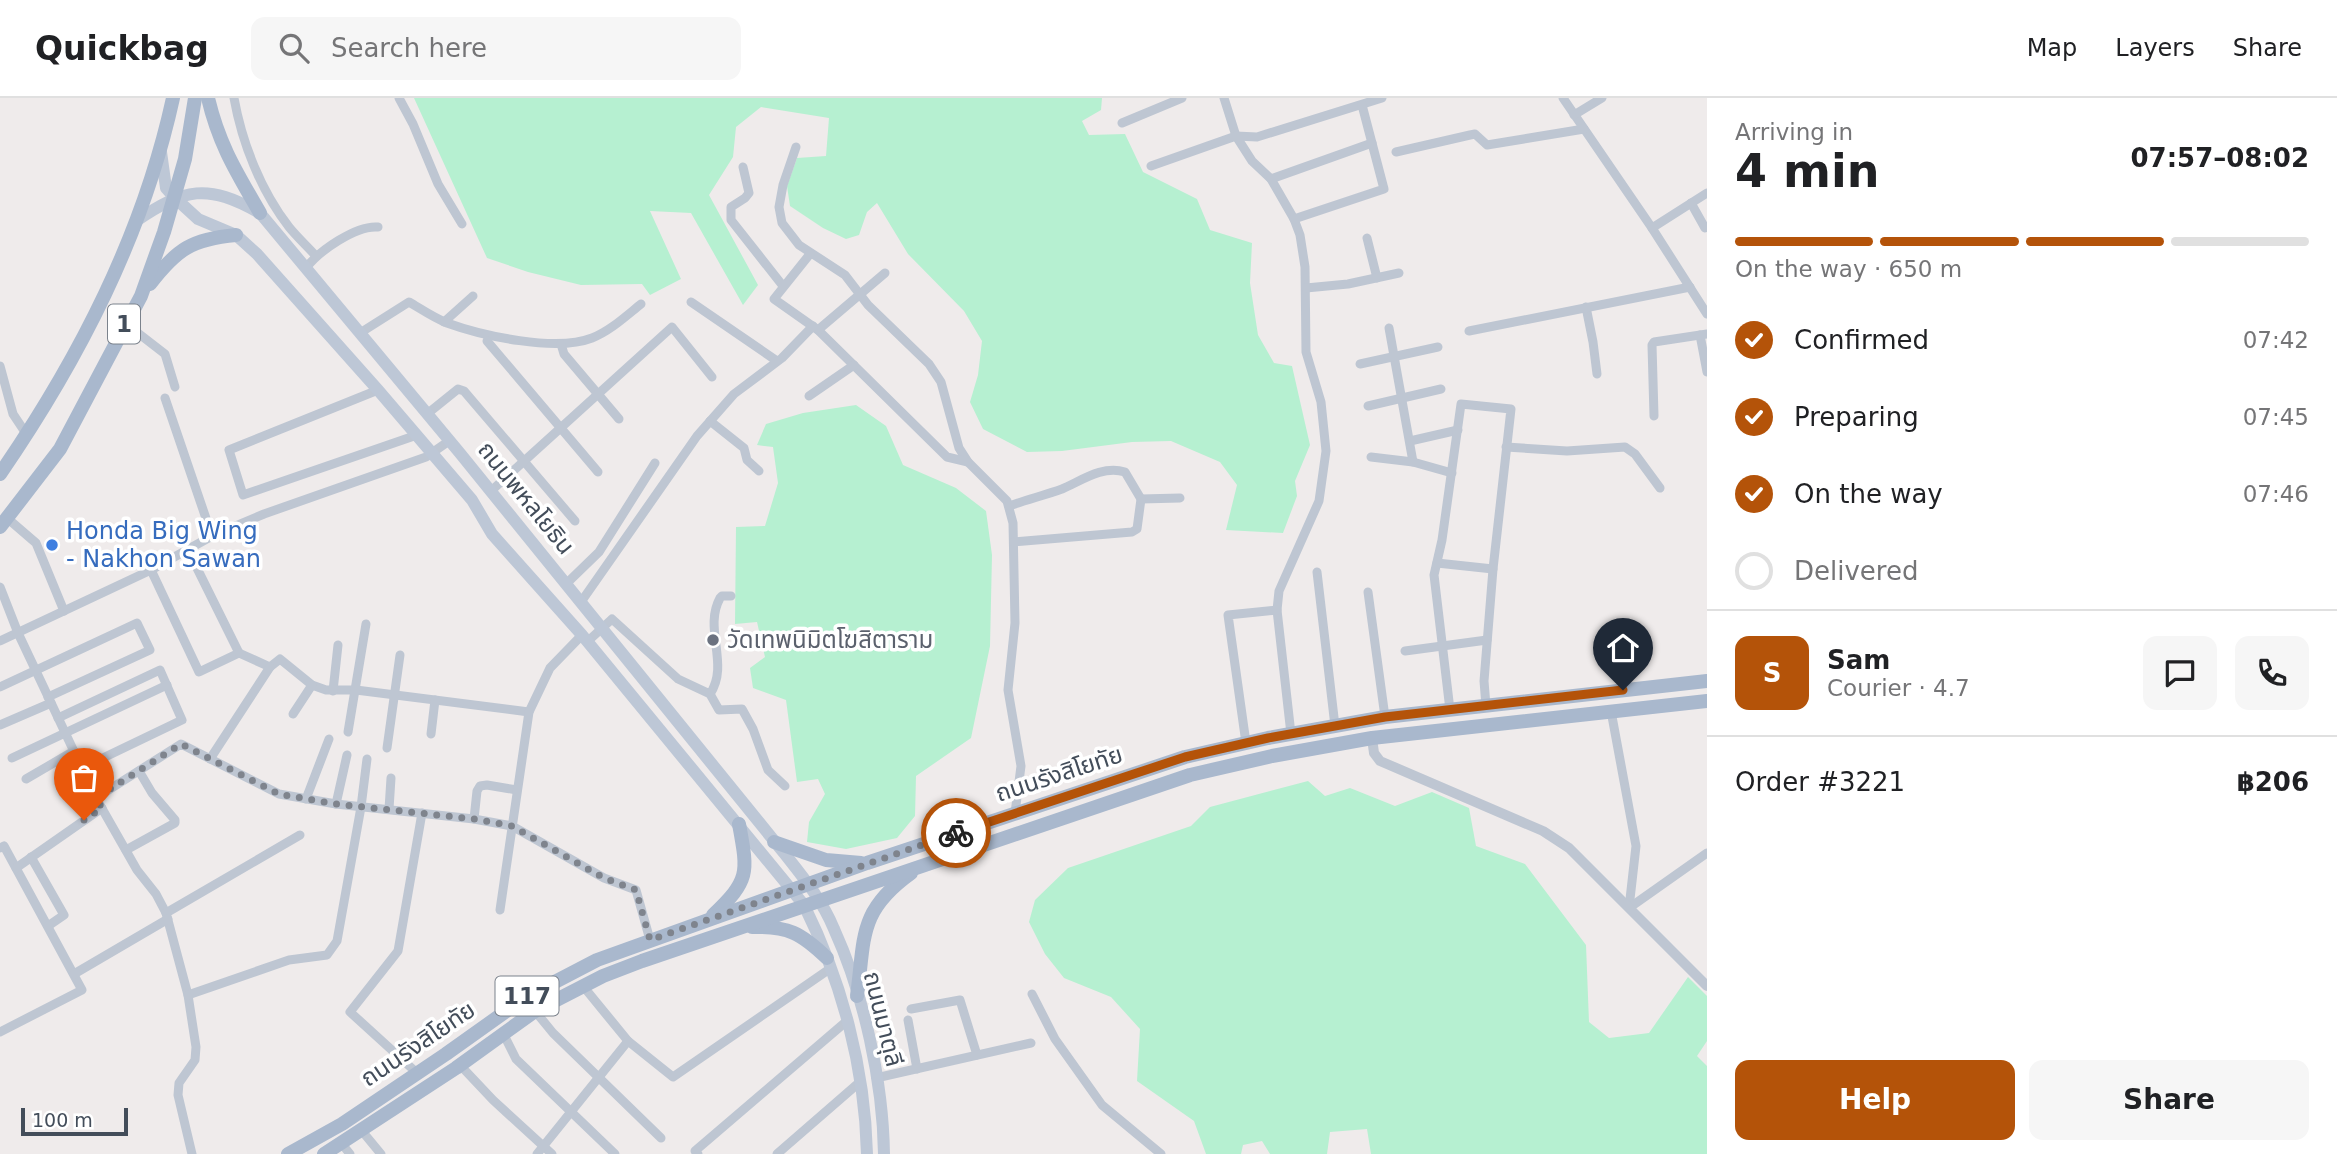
<!DOCTYPE html>
<html lang="en">
<head>
<meta charset="utf-8">
<style>
  :root { --surface:#fff; --page:#f6f6f6; --text:#202124; --muted:#757577; --line:#e0e0e0; --accent:#b45309 }
  body { margin:0; font-family:"DejaVu Sans","Noto Sans Thai",sans-serif; background:var(--page); color:var(--text); height:100vh; display:flex; flex-direction:column; font-size:26px; white-space:nowrap }
  * { box-sizing:border-box; margin:0 }
  p { font-size:23px; color:var(--muted) }
  .icon { flex:none; width:38px; height:38px; fill:none; stroke:currentColor; stroke-width:2; stroke-linecap:round; stroke-linejoin:round }
  .map { position:relative; flex:1; overflow:hidden }
  .side { display:flex; flex-direction:column; background:var(--surface); width:630px }
  .side>* { flex:none }
  .scale { position:absolute; left:21px; bottom:18px; width:107px; box-sizing:border-box; padding-left:7px; border:4px solid #434d5a; border-top:0; font-size:19px; line-height:24px; white-space:nowrap; color:#434d5a; -webkit-text-stroke:5px #fff; paint-order:stroke }
  .pin { position:absolute; display:grid; place-items:center; width:60px; height:60px; color:#fff; margin:-72px -30px; border-radius:50% 50% 50% 0; rotate:-45deg; box-shadow:0 0 7px #0007 }
  .pin .icon { rotate:45deg }
  .courier { position:absolute; display:grid; place-items:center; width:70px; height:70px; margin:-35px; border:5px solid #b45309; border-radius:50%; background:#fff; color:#222; box-shadow:0 2px 9px #0007 }
  .head em { font-style:normal; font-weight:600 }
  .head div { display:flex; flex-direction:column-reverse }
  .head { display:flex; align-items:center; justify-content:space-between; height:119px; padding:0 28px }
  h1 { font-size:46px; font-weight:600; line-height:52px }
  .bar { display:grid; grid-template-columns:repeat(4,1fr); gap:10px 7px; align-content:center; height:84px; padding:0 28px }
  .bar i { height:9px; border-radius:5px; background:var(--line) }
  .bar .current { background:var(--accent) }
  .bar p { grid-column:span 4 }
  .line { display:flex; align-items:center; gap:18px; padding:0 28px; border-top:2px solid var(--line) }
  .line div { flex:1 }
  .round { display:grid; place-items:center; flex:none; width:74px; height:74px; border-radius:14px; background:var(--page) }
  ol { padding:0 28px; list-style:none }
  li { display:flex; align-items:center; gap:21px; height:77px }
  li p { margin-inline-start:auto }
  li .icon { padding:7px; border-radius:50%; background:var(--accent); color:#fff; stroke-width:4 }
  li:last-child { color:var(--muted) }
  li i { width:38px; height:38px; border:4px solid var(--line); border-radius:50% }
  .button { display:flex; gap:14px; margin-top:auto; padding:14px 28px }
  .button a { flex:1; height:80px; border-radius:14px; background:var(--accent); color:#fff; font-size:28px; font-weight:600; line-height:80px; text-align:center }
  .button a+a { background:var(--page); color:var(--text) }
  header { display:flex; align-items:center; gap:42px; box-sizing:border-box; height:98px; padding:0 35px; background:var(--surface); border-bottom:2px solid var(--line) }
  header strong { font-size:33px }
  nav { display:flex; gap:38px; margin-inline-start:auto; font-size:24px }
  .search { width:490px; height:63px; background:var(--page); display:flex; align-items:center; gap:18px; box-sizing:border-box; padding:0 24px; border-radius:14px; color:var(--muted); font-size:26px }
  main { display:flex; flex:1; min-height:0 }
  .map>svg:first-child { display:block }
</style>
</head>
<body>
<header>
<strong>Quickbag</strong>
<div class="search"><svg class="icon" aria-label="search" viewBox="0 0 24 24"><circle cx="10" cy="10" r="6"/><path d="M15 15l6 6"/></svg>Search here</div>
<nav><a>Map</a><a>Layers</a><a>Share</a></nav>
</header>
<main>
<div class="map">
<svg width="1707" height="1056" viewBox="0 0 1707 1056">
  <rect width="100%" height="100%" fill="#efebeb"/>
  <g fill="#b6f0d1">
    <polygon points="414,0 1102,0 1101,12 1082,23 1089,37 1125,36 1143,74 1197,101 1210,132 1252,145 1250,185 1258,237 1274,265 1292,268 1310,347 1295,383 1297,398 1283,435 1226,432 1237,387 1220,364 1171,343 1132,344 1062,353 1027,354 983,331 970,304 978,277 982,243 964,213 908,156 877,105 867,114 859,137 846,141 823,130 790,108 787,88 797,60 826,58 829,20 761,9 736,29 733,59 709,97 758,187 743,207 691,115 650,113 681,181 650,197 642,186 581,187 528,174 487,160"/>
    <polygon points="856,307 886,328 903,367 956,390 986,413 992,457 990,548 971,640 916,678 915,718 897,740 846,751 807,744 809,724 825,696 818,681 797,684 786,602 753,590 750,570 765,559 757,524 735,526 736,429 765,428 778,385 773,349 757,347 766,326 803,315"/>
    <polygon points="1308,683 1325,698 1350,690 1395,708 1432,694 1469,710 1476,748 1525,766 1586,847 1589,924 1609,940 1649,935 1688,879 1707,898 1707,943 1697,958 1707,968 1707,1056 1371,1056 1367,1031 1330,1034 1327,1056 1270,1056 1262,1043 1243,1047 1241,1056 1206,1056 1194,1023 1137,983 1140,931 1111,899 1064,880 1045,856 1029,824 1035,802 1068,770 1191,728 1210,709"/>
  </g>
  <g fill="none" stroke-linecap="round" stroke-linejoin="round">
    <g stroke="#bec6d2" stroke-width="9">
      <path d="M 234,0 C 242,45 261,93 289,129 C 297,139 307,148 315,157"/>
      <polyline points="399,0 413,26 438,86 462,126"/>
      <polyline points="1224,0 1236,38 1252,63 1271,81 1294,121 1300,137 1305,169 1306,254 1321,304 1326,353 1319,403 1279,493 1277,512 1291,636"/>
      <polyline points="1563,0 1652,130 1707,216"/>
      <polyline points="1574,17 1602,0"/>
      <polyline points="1122,25 1182,0"/>
      <polyline points="796,49 783,87 779,109 782,125 799,147 845,177 868,207 929,266 941,284 959,350 968,364 1007,403 1013,425 1015,525 1008,592 1021,668 1015,715"/>
      <polyline points="1396,54 1470,37 1475,36 1487,47 1584,31"/>
      <polyline points="1151,68 1236,38 1257,39 1382,0"/>
      <polyline points="743,69 749,95 745,100 731,109 731,122 783,188"/>
      <polyline points="1271,81 1372,45"/>
      <polyline points="1691,105 1705,130"/>
      <polyline points="1294,121 1384,91 1362,7"/>
      <polyline points="1652,130 1707,95"/>
      <polyline points="1367,140 1377,180"/>
      <polyline points="810,156 774,201 818,232 947,359 968,364"/>
      <path d="M 306,170 C 319,153 356,127 378,129"/>
      <polyline points="1306,190 1348,186 1399,175"/>
      <polyline points="691,204 777,263"/>
      <polyline points="1586,209 1593,244 1597,276"/>
      <polyline points="444,224 473,198"/>
      <polyline points="125,225 165,256 175,289"/>
      <polyline points="1389,230 1413,364"/>
      <polyline points="818,232 885,175"/>
      <polyline points="1469,233 1690,189"/>
      <path d="M 360,235 L 409,204 C 421,211 434,220 447,225 C 483,238 556,254 592,240 C 610,233 626,218 641,206"/>
      <polyline points="1700,237 1707,274"/>
      <polyline points="487,243 598,374"/>
      <polyline points="561,246 564,256 619,321"/>
      <polyline points="1360,266 1438,249"/>
      <polyline points="0,268 13,316 27,337"/>
      <polyline points="378,292 229,352 243,397 417,337"/>
      <polyline points="809,298 854,267"/>
      <polyline points="165,300 212,438"/>
      <polyline points="1368,308 1441,291"/>
      <polyline points="427,316 458,291 464,293 575,423"/>
      <polyline points="1654,318 1652,247 1654,244 1707,236"/>
      <polyline points="710,323 744,350 747,362 759,373"/>
      <polyline points="1410,343 1458,332"/>
      <polyline points="1506,349 1567,353 1625,349 1635,356 1660,390"/>
      <polyline points="1371,359 1413,364 1452,375"/>
      <polyline points="491,393 672,229 712,279"/>
      <polyline points="1141,401 1180,400"/>
      <path d="M 1009,408 C 1026,402 1045,397 1062,391 C 1081,383 1102,367 1125,374 L 1141,401 L 1137,431 L 1132,434 L 1014,444"/>
      <polyline points="7,420 36,445 64,513"/>
      <polyline points="1437,465 1493,471"/>
      <polyline points="151,472 199,574 239,555 188,452"/>
      <polyline points="1317,474 1335,628"/>
      <polyline points="566,486 599,454 655,365"/>
      <polyline points="0,489 18,535 96,700 137,772 156,796 166,815 188,897 196,949 195,962 179,985 178,997 192,1056"/>
      <polyline points="1368,494 1385,619"/>
      <polyline points="581,504 697,338 734,296 782,260 813,228"/>
      <polyline points="0,543 151,472 212,438 264,416 426,359 449,343"/>
      <polyline points="587,544 612,521 678,581 710,596 719,612 742,611 753,631 768,672 785,688"/>
      <polyline points="1405,553 1487,542"/>
      <polyline points="239,555 270,569 280,561 312,587 326,592 356,592 529,614"/>
      <polyline points="0,589 137,525 150,552 48,599"/>
      <polyline points="333,593 338,547"/>
      <path d="M 710,596 C 730,566 703,531 720,500 L 722,498 L 731,498"/>
      <polyline points="1450,612 1434,477 1442,442 1461,306 1511,311 1493,471 1484,583 1486,608"/>
      <polyline points="1611,613 1636,748 1629,810"/>
      <polyline points="293,616 312,587"/>
      <polyline points="58,620 160,572 182,622 82,670"/>
      <polyline points="0,627 51,605"/>
      <polyline points="348,634 366,526"/>
      <polyline points="431,636 435,602"/>
      <polyline points="1246,645 1228,517 1277,512"/>
      <polyline points="387,650 400,557"/>
      <polyline points="12,660 167,587"/>
      <polyline points="210,661 270,569"/>
      <polyline points="26,681 74,653"/>
      <polyline points="96,700 181,646 279,696 336,706 474,721 512,728 604,780 636,792 650,842"/>
      <polyline points="306,701 329,641"/>
      <polyline points="336,706 347,657"/>
      <polyline points="389,711 391,680"/>
      <polyline points="474,721 477,693 480,688 487,687 517,692"/>
      <polyline points="0,750 4,748 82,892 0,934"/>
      <polyline points="126,752 175,725 175,722 152,695 139,673"/>
      <polyline points="31,759 64,817 48,828"/>
      <polyline points="16,770 102,710"/>
      <polyline points="1629,810 1707,755"/>
      <polyline points="500,812 529,614 550,570 582,537"/>
      <polyline points="166,815 300,737"/>
      <polyline points="74,876 168,821"/>
      <polyline points="583,888 628,943 673,979 831,870"/>
      <polyline points="1032,896 1055,941 1102,1007 1161,1056"/>
      <polyline points="188,897 289,862 327,857 337,843 361,709 367,661"/>
      <polyline points="911,911 960,902 977,957"/>
      <polyline points="535,913 553,935 661,1040"/>
      <polyline points="908,922 917,971"/>
      <polyline points="503,935 516,961 615,1056"/>
      <polyline points="460,967 493,1002 552,1056"/>
      <polyline points="417,975 350,914 398,853 422,715"/>
      <polyline points="876,980 1031,945"/>
      <polyline points="362,1033 381,1056"/>
      <polyline points="342,1046 350,1056"/>
      <polyline points="537,1056 628,943"/>
      <polyline points="698,1056 695,1053 848,922"/>
      <polyline points="777,1056 861,983"/>
    </g>
    <polyline stroke="#bec6d2" stroke-width="10" points="1372,640 1374,655 1380,663 1543,733 1569,750 1707,888"/>
    <g stroke="#bdc7d6" stroke-width="12">
      <path d="M 161,54 L 166,90 L 174,99 L 198,121 L 236,137 L 257,156 L 378,292 L 472,402 L 492,436 L 582,537 L 804,807 C 842,884 865,970 867,1056"/>
      <path d="M 136,123 C 185,90 207,85 260,115 L 459,354 L 784,755 C 803,779 822,802 834,831 C 864,897 883,984 884,1056"/>
    </g>
    <g stroke="#a9b8cd" stroke-width="14">
      <path d="M 208,0 C 219,47 237,75 260,115"/>
      <path d="M 150,186 C 177,151 192,141 236,137"/>
      <path d="M 0,376 C 79,261 143,137 173,0"/>
      <polyline points="0,429 60,351 141,198 164,134 185,61 195,0"/>
      <polyline points="774,744 826,762 861,765"/>
      <path d="M 713,817 C 750,782 748,775 739,726"/>
      <path d="M 752,829 C 788,828 801,835 827,860"/>
      <path d="M 857,898 C 865,839 858,813 911,775"/>
      <polyline points="288,1056 342,1026 446,956 526,899 597,862 867,765 1185,659 1268,640 1385,619 1707,583"/>
      <polyline points="324,1056 456,970 535,913 603,878 642,863 1190,677 1272,658 1372,640 1707,603"/>
    </g>
  </g>
  <g fill="none" stroke-linecap="round" stroke-linejoin="round">
    <polyline stroke="#7f848d" stroke-width="7" stroke-dasharray="0 12.6" points="84,722 102,710 96,700 181,646 279,696 336,706 474,721 512,728 604,780 636,792 650,842 956,735"/>
    <polyline stroke="#b45309" stroke-width="9" points="956,735 1185,659 1268,640 1385,619 1623,592"/>
  </g>
  <circle fill="#3f7fe0" stroke="#fff" stroke-width="2.5" cx="52" cy="447" r="7"/>
  <circle fill="#6b7280" stroke="#fff" stroke-width="2.5" cx="713" cy="542" r="7"/>
  <g text-anchor="middle" stroke-width="7" stroke-linejoin="round" paint-order="stroke">
    <g fill="#fff" stroke="#7b828c" stroke-width="2">
      <rect x="108" y="206.5" width="32" height="39" rx="5"/>
      <rect x="495.5" y="878.5" width="63" height="39" rx="5"/>
    </g>
    <g font-size="23" font-weight="bold" fill="#434d5a">
      <text x="124" y="234">1</text>
      <text x="527" y="906">117</text>
    </g>
    <g font-size="24" fill="#434d5a" stroke="#fff">
      <text transform="translate(526 400) rotate(51)" y="8">ถนนพหลโยธิน</text>
      <text transform="translate(1059 676) rotate(-18)" y="8">ถนนรังสิโยทัย</text>
      <text transform="translate(883 921) rotate(76)" y="8">ถนนมาตุลี</text>
      <text transform="translate(418 946) rotate(-34)" y="8">ถนนรังสิโยทัย</text>
    </g>
    <g font-size="24" fill="#366cbe" stroke="#fff" text-anchor="start">
      <text x="66" y="441">Honda Big Wing<tspan x="66" dy="28">- Nakhon Sawan</tspan></text>
    </g>
    <g font-size="24" fill="#5b616d" stroke="#fff" text-anchor="start">
      <text x="727" y="550">วัดเทพนิมิตโฆสิตาราม</text>
    </g>
  </g>
</svg>
<div class="scale">100 m</div>
<div class="pin" style="left:84px;top:722px;background:#ea580c"><svg class="icon" aria-label="bag" viewBox="0 0 24 24"><path d="M5 8h14l-1 12H6zM9 8a3 3 0 0 1 6 0"/></svg></div>
<div class="pin" style="left:1623px;top:592px;background:#1f2937"><svg class="icon" aria-label="home" viewBox="0 0 24 24"><path d="M3 11l9-7 9 7M6 9v11h12V9"/></svg></div>
<div class="courier" style="left:956px;top:735px"><svg class="icon" aria-label="bike" viewBox="0 0 24 24"><circle cx="6" cy="16" r="4"/><circle cx="18" cy="16" r="4"/><path d="M6 16l4-8h5l3 8M10 8l3 8H6M13 5h3"/></svg></div>
</div>
<section class="side">
<div class="head"><div><h1>4 min</h1><p>Arriving in</p></div><em>07:57–08:02</em></div>
<div class="bar"><i class="current"></i><i class="current"></i><i class="current"></i><i></i><p>On the way · 650 m</p></div>
<ol>
<li><svg class="icon" aria-label="check" viewBox="0 0 24 24"><path d="M5 12l5 5 9-10"/></svg>Confirmed<p>07:42</p></li>
<li><svg class="icon" aria-label="check" viewBox="0 0 24 24"><path d="M5 12l5 5 9-10"/></svg>Preparing<p>07:45</p></li>
<li><svg class="icon" aria-label="check" viewBox="0 0 24 24"><path d="M5 12l5 5 9-10"/></svg>On the way<p>07:46</p></li>
<li><i></i>Delivered</li>
</ol>
<div class="line" style="height:126px"><b class="round" style="background:var(--accent);color:#fff">S</b><div><b>Sam</b><p>Courier · 4.7</p></div><a class="round"><svg class="icon" aria-label="chat" viewBox="0 0 24 24"><path d="M4 5h16v11H9l-5 4z"/></svg></a><a class="round"><svg class="icon" aria-label="phone" viewBox="0 0 24 24"><path d="M5 4h4l2 5-3 2q2 4 5 5l2-3 5 2v4C11 20 4 13 5 4z"/></svg></a></div>
<div class="line" style="height:91px"><div>Order #3221</div><b>฿206</b></div>
<div class="button"><a>Help</a><a>Share</a></div>
</section>
</main>
</body>
</html>
